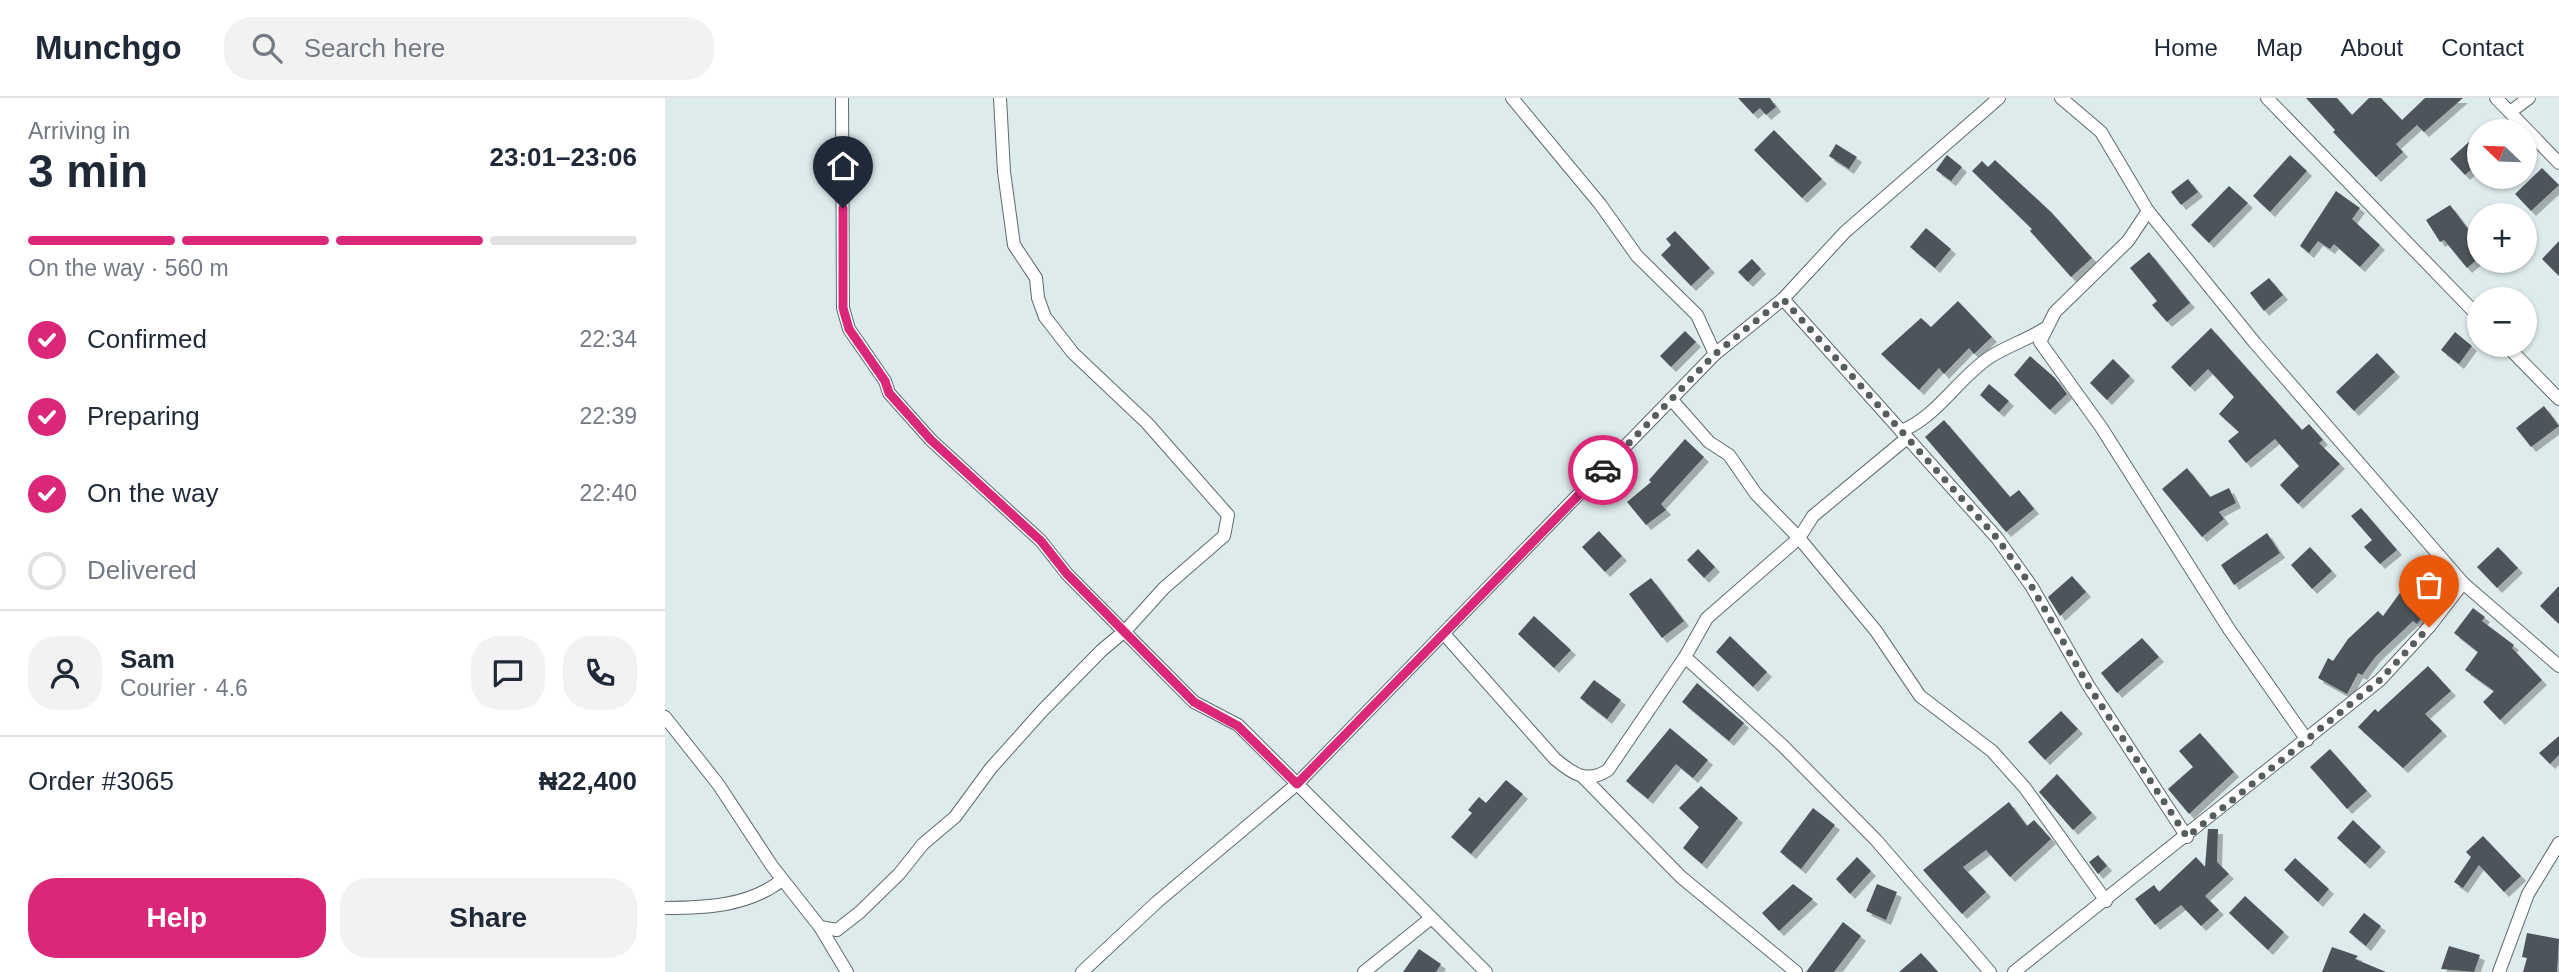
<!DOCTYPE html>
<html lang="en">
<head>
<meta charset="utf-8">
<style>
  :root { --surface:#fff; --page:#f2f2f3; --text:#1f2937; --muted:#747a83; --line:#e0e1e3; --accent:#db2777 }
  body { margin:0; font-family:Arial,sans-serif; background:var(--page); color:var(--text); height:100vh; display:flex; flex-direction:column; font-size:26px; white-space:nowrap }
  * { box-sizing:border-box; margin:0 }
  p { font-size:23px; color:var(--muted) }
  .icon { flex:none; width:38px; height:38px; fill:none; stroke:currentColor; stroke-width:2; stroke-linecap:round; stroke-linejoin:round }
  .map { position:relative; flex:1; overflow:hidden }
  .details { display:flex; flex-direction:column; background:var(--surface); width:665px }
  .details>* { flex:none }
  .needle { width:46px; rotate:293deg }
  .fabs { position:absolute; left:1802px; top:21px; display:grid; gap:14px }
  .fabs a { display:grid; place-items:center; width:70px; height:70px; border-radius:50%; background:var(--surface); box-shadow:0 2px 5px #0004; font-size:35px }
  .pin { position:absolute; display:grid; place-items:center; width:60px; height:60px; color:#fff; margin:-72px -30px; border-radius:50% 50% 50% 0; rotate:-45deg; box-shadow:0 0 7px #0007 }
  .pin .icon { rotate:45deg }
  .courier { position:absolute; display:grid; place-items:center; width:70px; height:70px; margin:-35px; border:5px solid #db2777; border-radius:50%; background:#fff; color:#222; box-shadow:0 2px 9px #0007 }
  .overview em { font-style:normal; font-weight:600 }
  .overview div { display:flex; flex-direction:column-reverse }
  .overview { display:flex; align-items:center; justify-content:space-between; height:119px; padding:0 28px }
  h1 { font-size:46px; font-weight:600; line-height:52px }
  .bar { display:grid; grid-template-columns:repeat(4,1fr); gap:10px 7px; align-content:center; height:84px; padding:0 28px }
  .bar i { height:9px; border-radius:5px; background:var(--line) }
  .bar .on { background:var(--accent) }
  .bar p { grid-column:span 4 }
  .line { display:flex; align-items:center; gap:18px; padding:0 28px; border-top:2px solid var(--line) }
  .line div { flex:1 }
  .round { display:grid; place-items:center; flex:none; width:74px; height:74px; border-radius:28px; background:var(--page) }
  ol { padding:0 28px; list-style:none }
  li { display:flex; align-items:center; gap:21px; height:77px }
  li p { margin-inline-start:auto }
  li .icon { padding:7px; border-radius:50%; background:var(--accent); color:#fff; stroke-width:4 }
  li:last-child { color:var(--muted) }
  li i { width:38px; height:38px; border:4px solid var(--line); border-radius:50% }
  .button { display:flex; gap:14px; margin-top:auto; padding:14px 28px }
  .button a { flex:1; height:80px; border-radius:28px; background:var(--accent); color:#fff; font-size:28px; font-weight:600; line-height:80px; text-align:center }
  .button a+a { background:var(--page); color:var(--text) }
  header { display:flex; align-items:center; gap:42px; box-sizing:border-box; height:98px; padding:0 35px; background:var(--surface); border-bottom:2px solid var(--line) }
  header strong { font-size:33px }
  nav { display:flex; gap:38px; margin-inline-start:auto; font-size:24px }
  .search { width:490px; height:63px; background:var(--page); display:flex; align-items:center; gap:18px; box-sizing:border-box; padding:0 24px; border-radius:28px; color:var(--muted); font-size:26px }
  main { display:flex; flex:1; min-height:0 }
  .map>svg:first-child { display:block }
</style>
</head>
<body>
<header>
<strong>Munchgo</strong>
<div class="search"><svg class="icon" aria-label="search" viewBox="0 0 24 24"><circle cx="10" cy="10" r="6"/><path d="M15 15l6 6"/></svg>Search here</div>
<nav><a>Home</a><a>Map</a><a>About</a><a>Contact</a></nav>
</header>
<main>
<section class="details">
<div class="overview"><div><h1>3 min</h1><p>Arriving in</p></div><em>23:01–23:06</em></div>
<div class="bar"><i class="on"></i><i class="on"></i><i class="on"></i><i></i><p>On the way · 560 m</p></div>
<ol>
<li><svg class="icon" aria-label="check" viewBox="0 0 24 24"><path d="M5 12l5 5 9-10"/></svg>Confirmed<p>22:34</p></li>
<li><svg class="icon" aria-label="check" viewBox="0 0 24 24"><path d="M5 12l5 5 9-10"/></svg>Preparing<p>22:39</p></li>
<li><svg class="icon" aria-label="check" viewBox="0 0 24 24"><path d="M5 12l5 5 9-10"/></svg>On the way<p>22:40</p></li>
<li><i></i>Delivered</li>
</ol>
<div class="line" style="height:126px"><a class="round"><svg class="icon" aria-label="person" viewBox="0 0 24 24"><circle cx="12" cy="8" r="4"/><path d="M4 21q1-7 8-7t8 7"/></svg></a><div><b>Sam</b><p>Courier · 4.6</p></div><a class="round"><svg class="icon" aria-label="chat" viewBox="0 0 24 24"><path d="M4 5h16v11H9l-5 4z"/></svg></a><a class="round"><svg class="icon" aria-label="phone" viewBox="0 0 24 24"><path d="M5 4h4l2 5-3 2q2 4 5 5l2-3 5 2v4C11 20 4 13 5 4z"/></svg></a></div>
<div class="line" style="height:91px"><div>Order #3065</div><b>₦22,400</b></div>
<div class="button"><a>Help</a><a>Share</a></div>
</section>
<div class="map">
<svg width="1894" height="874" viewBox="0 0 1894 874">
  <defs>
    <filter id="shadow"><feDropShadow dx="5" dy="5" stdDeviation="0" flood-color="#0004"/></filter>
  </defs>
  <rect width="100%" height="100%" fill="#deebec"/>
  <g fill="#4d555a" filter="url(#shadow)">
    <polygon points="1073,0 1105,0 1111,9 1101,17 1095,10 1088,16"/>
    <polygon points="1641,0 1672,0 1687,17 1704,0 1716,0 1737,22 1760,0 1798,0 1759,34 1752,27 1731,46 1738,54 1711,79 1668,34 1670,32"/>
    <polygon points="1109,32 1157,81 1137,100 1089,52"/>
    <polygon points="1804,44 1815,56 1815,63 1800,77 1785,61"/>
    <polygon points="1171,46 1192,59 1184,71 1164,58"/>
    <polygon points="1282,57 1297,69 1286,83 1271,72"/>
    <polygon points="1625,57 1642,73 1605,114 1588,98"/>
    <polygon points="1330,62 1386,114 1427,160 1406,179 1365,133 1367,131 1307,73 1317,63 1323,69"/>
    <polygon points="1877,70 1894,87 1866,113 1850,96"/>
    <polygon points="1523,81 1533,94 1516,107 1506,94"/>
    <polygon points="1564,88 1583,105 1544,145 1526,127"/>
    <polygon points="1671,93 1695,110 1687,121 1715,147 1695,169 1669,146 1665,151 1653,143 1644,155 1635,148"/>
    <polygon points="1785,107 1815,147 1815,159 1802,170 1779,142 1775,144 1761,122"/>
    <polygon points="1261,130 1286,151 1270,170 1245,149"/>
    <polygon points="1010,133 1045,170 1026,188 996,157 1006,147 1001,141"/>
    <polygon points="1894,143 1894,178 1877,161"/>
    <polygon points="1484,154 1525,205 1502,224 1487,207 1492,203 1465,170"/>
    <polygon points="1087,161 1096,171 1083,184 1073,174"/>
    <polygon points="1604,180 1618,197 1599,213 1585,195"/>
    <polygon points="1293,203 1327,239 1309,256 1304,250 1279,276 1274,270 1254,292 1216,256 1256,220 1266,229"/>
    <polygon points="1546,230 1637,332 1644,326 1658,342 1654,345 1675,366 1633,406 1615,387 1634,368 1610,341 1581,365 1563,343 1574,334 1554,316 1569,299 1543,271 1525,289 1506,269"/>
    <polygon points="1020,233 1031,244 1006,269 995,258"/>
    <polygon points="1790,234 1807,248 1794,266 1776,252"/>
    <polygon points="1712,255 1730,274 1689,313 1671,294"/>
    <polygon points="1365,258 1390,280 1402,296 1385,312 1349,277"/>
    <polygon points="1448,261 1465,278 1442,302 1425,285"/>
    <polygon points="1324,286 1344,303 1334,314 1315,297"/>
    <polygon points="1879,308 1894,328 1866,349 1851,330"/>
    <polygon points="1279,322 1345,399 1354,392 1369,411 1341,434 1260,339"/>
    <polygon points="1020,341 1039,359 996,406 1001,412 981,427 962,404 986,384 984,382"/>
    <polygon points="1522,370 1545,399 1564,390 1571,405 1554,414 1559,421 1537,439 1497,391"/>
    <polygon points="1696,410 1732,452 1715,466 1699,449 1707,442 1686,418"/>
    <polygon points="934,433 957,458 940,474 917,449"/>
    <polygon points="1602,435 1615,455 1569,487 1556,467"/>
    <polygon points="1645,449 1667,473 1647,491 1626,467"/>
    <polygon points="1833,449 1853,470 1832,490 1812,469"/>
    <polygon points="1033,451 1050,469 1039,480 1022,462"/>
    <polygon points="1761,473 1780,490 1752,526 1748,523 1711,558 1697,577 1693,575 1682,596 1653,580 1663,560 1668,563 1683,541 1713,513 1718,518 1740,488 1745,492"/>
    <polygon points="1407,478 1421,494 1395,518 1383,499"/>
    <polygon points="986,480 1019,523 997,540 964,496"/>
    <polygon points="1894,488 1894,526 1875,508"/>
    <polygon points="1808,510 1820,519 1817,523 1849,547 1847,550 1877,582 1835,622 1818,604 1829,593 1800,572 1813,554 1789,535"/>
    <polygon points="869,518 906,552 889,570 853,536"/>
    <polygon points="1065,538 1102,574 1088,589 1051,554"/>
    <polygon points="1477,540 1494,559 1452,595 1436,575"/>
    <polygon points="1763,568 1786,593 1760,616 1777,633 1738,670 1693,629 1710,611 1713,614"/>
    <polygon points="929,582 956,602 942,621 915,600"/>
    <polygon points="1032,585 1079,625 1064,643 1017,604"/>
    <polygon points="1396,613 1413,631 1380,662 1363,644"/>
    <polygon points="1005,630 1043,662 1028,680 1011,666 983,701 961,683"/>
    <polygon points="1535,635 1569,674 1524,716 1503,691 1528,669 1514,653"/>
    <polygon points="1894,638 1894,657 1885,666 1874,655"/>
    <polygon points="1665,651 1702,693 1682,711 1645,669"/>
    <polygon points="1392,676 1427,715 1408,732 1374,694"/>
    <polygon points="841,682 858,696 806,756 786,739 807,715 803,712 814,699 821,705"/>
    <polygon points="1036,688 1073,720 1037,766 1018,750 1034,729 1014,710"/>
    <polygon points="1344,704 1362,728 1369,722 1386,741 1345,779 1321,752 1298,769 1321,794 1297,816 1258,772"/>
    <polygon points="1148,710 1170,727 1136,771 1115,754"/>
    <polygon points="1688,722 1716,749 1700,766 1672,740"/>
    <polygon points="1543,731 1553,731 1552,764 1564,776 1540,798 1554,812 1536,828 1516,807 1490,827 1470,801 1489,787 1494,794 1531,759 1540,769"/>
    <polygon points="1818,738 1856,778 1839,794 1814,767 1798,790 1789,784 1806,759 1801,754"/>
    <polygon points="1433,757 1442,768 1433,776 1424,764"/>
    <polygon points="1192,759 1206,773 1185,796 1171,781"/>
    <polygon points="1630,760 1664,791 1653,804 1619,772"/>
    <polygon points="1128,786 1148,801 1114,833 1097,815"/>
    <polygon points="1212,786 1232,794 1221,822 1201,813"/>
    <polygon points="1580,798 1619,834 1603,852 1564,815"/>
    <polygon points="1699,815 1716,828 1701,848 1684,834"/>
    <polygon points="1178,824 1196,838 1169,874 1141,874"/>
    <polygon points="1862,835 1894,841 1892,874 1858,874 1862,860 1857,859"/>
    <polygon points="1784,848 1815,857 1809,874 1776,871"/>
    <polygon points="1667,849 1693,858 1690,861 1721,874 1657,874"/>
    <polygon points="754,851 776,866 771,874 738,874"/>
    <polygon points="1256,855 1273,874 1234,874"/>
  </g>
  <g fill="none" stroke-linecap="round" stroke-linejoin="round">
    <defs>
      <g id="street">
        <polyline points="177,0 178,210 184,231 220,283 224,295 266,342 376,443 402,476 529,604 573,627 821,874"/>
        <polyline points="847,0 935,106 972,158 1032,217 1050,256"/>
        <polyline points="1396,0 1436,34 1483,113 1590,245 1798,485 1894,568"/>
        <polyline points="1602,0 1815,220"/>
        <polyline points="1831,0 1894,65"/>
        <polyline points="1845,14 1864,0"/>
        <polyline points="1483,113 1463,143 1390,214 1375,244 1436,329 1564,531 1642,642"/>
        <polyline points="1118,201 1332,440 1367,489 1423,587 1522,739"/>
        <polyline points="1841,247 1894,301"/>
        <polyline points="1006,301 1044,344 1064,357 1091,396 1134,440 1211,533 1255,598 1327,653 1360,690 1441,803"/>
        <path d="M 1236,333 C 1272,319 1293,280 1325,259 C 1342,248 1362,242 1379,231"/>
        <polyline points="1242,340 1148,418 1134,440 1042,520 1020,559 1117,647 1211,742 1325,874"/>
        <path d="M 780,537 L 890,661 C 908,676 922,686 943,672 L 1020,559"/>
        <polyline points="0,619 53,686 107,768 155,829 182,874"/>
        <polyline points="919,680 1016,779 1131,874"/>
        <path d="M 0,810 C 41,810 84,808 117,782"/>
        <polyline points="155,829 172,832 195,814 234,776 258,746 290,719 326,670 378,612 437,552 461,532 499,490 559,438 563,417 482,325 408,255 380,219 373,200 371,180 349,147 339,74 335,0"/>
        <polyline points="417,874 492,804 632,686 1050,256 1118,201 1180,134 1334,0"/>
        <polyline points="699,874 765,821"/>
        <polyline points="1349,874 1715,582 1764,529 1798,485"/>
        <polyline points="1834,874 1863,796 1894,745"/>
      </g>
    </defs>
    <use href="#street" stroke="#606b6c" stroke-width="14"/>
    <use href="#street" stroke="#fff" stroke-width="12"/>
  </g>
  <g fill="none" stroke-linecap="round" stroke-linejoin="round">
    <polyline stroke="#565d5e" stroke-width="7" stroke-dasharray="0 12.6" points="938,372 1050,256 1118,201 1332,440 1367,489 1423,587 1522,739 1715,582 1764,529"/>
    <polyline stroke="#db2777" stroke-width="9" points="178,110 178,210 184,231 220,283 224,295 266,342 376,443 402,476 529,604 573,628 632,686 938,372"/>
  </g>
</svg>
<div class="fabs">
<a><svg class="needle" viewBox="-14 -14 28 28"><path d="M0-13l5 13h-10z" fill="#e53935"/><path d="M0 13l5-13h-10z" fill="#747a83"/></svg></a>
<a>+</a>
<a>−</a>
</div>
<div class="pin" style="left:1764px;top:529px;background:#ea580c"><svg class="icon" aria-label="bag" viewBox="0 0 24 24"><path d="M5 8h14l-1 12H6zM9 8a3 3 0 0 1 6 0"/></svg></div>
<div class="pin" style="left:178px;top:110px;background:#1f2937"><svg class="icon" aria-label="home" viewBox="0 0 24 24"><path d="M3 11l9-7 9 7M6 9v11h12V9"/></svg></div>
<div class="courier" style="left:938px;top:372px"><svg class="icon" aria-label="car" viewBox="0 0 24 24"><path d="M5 17H2v-5l4-1 3-4h7l3 4 3 1v5h-3M9 17h6M6 11h13"/><circle cx="7" cy="17" r="2"/><circle cx="17" cy="17" r="2"/></svg></div>
</div>
</main>
</body>
</html>
